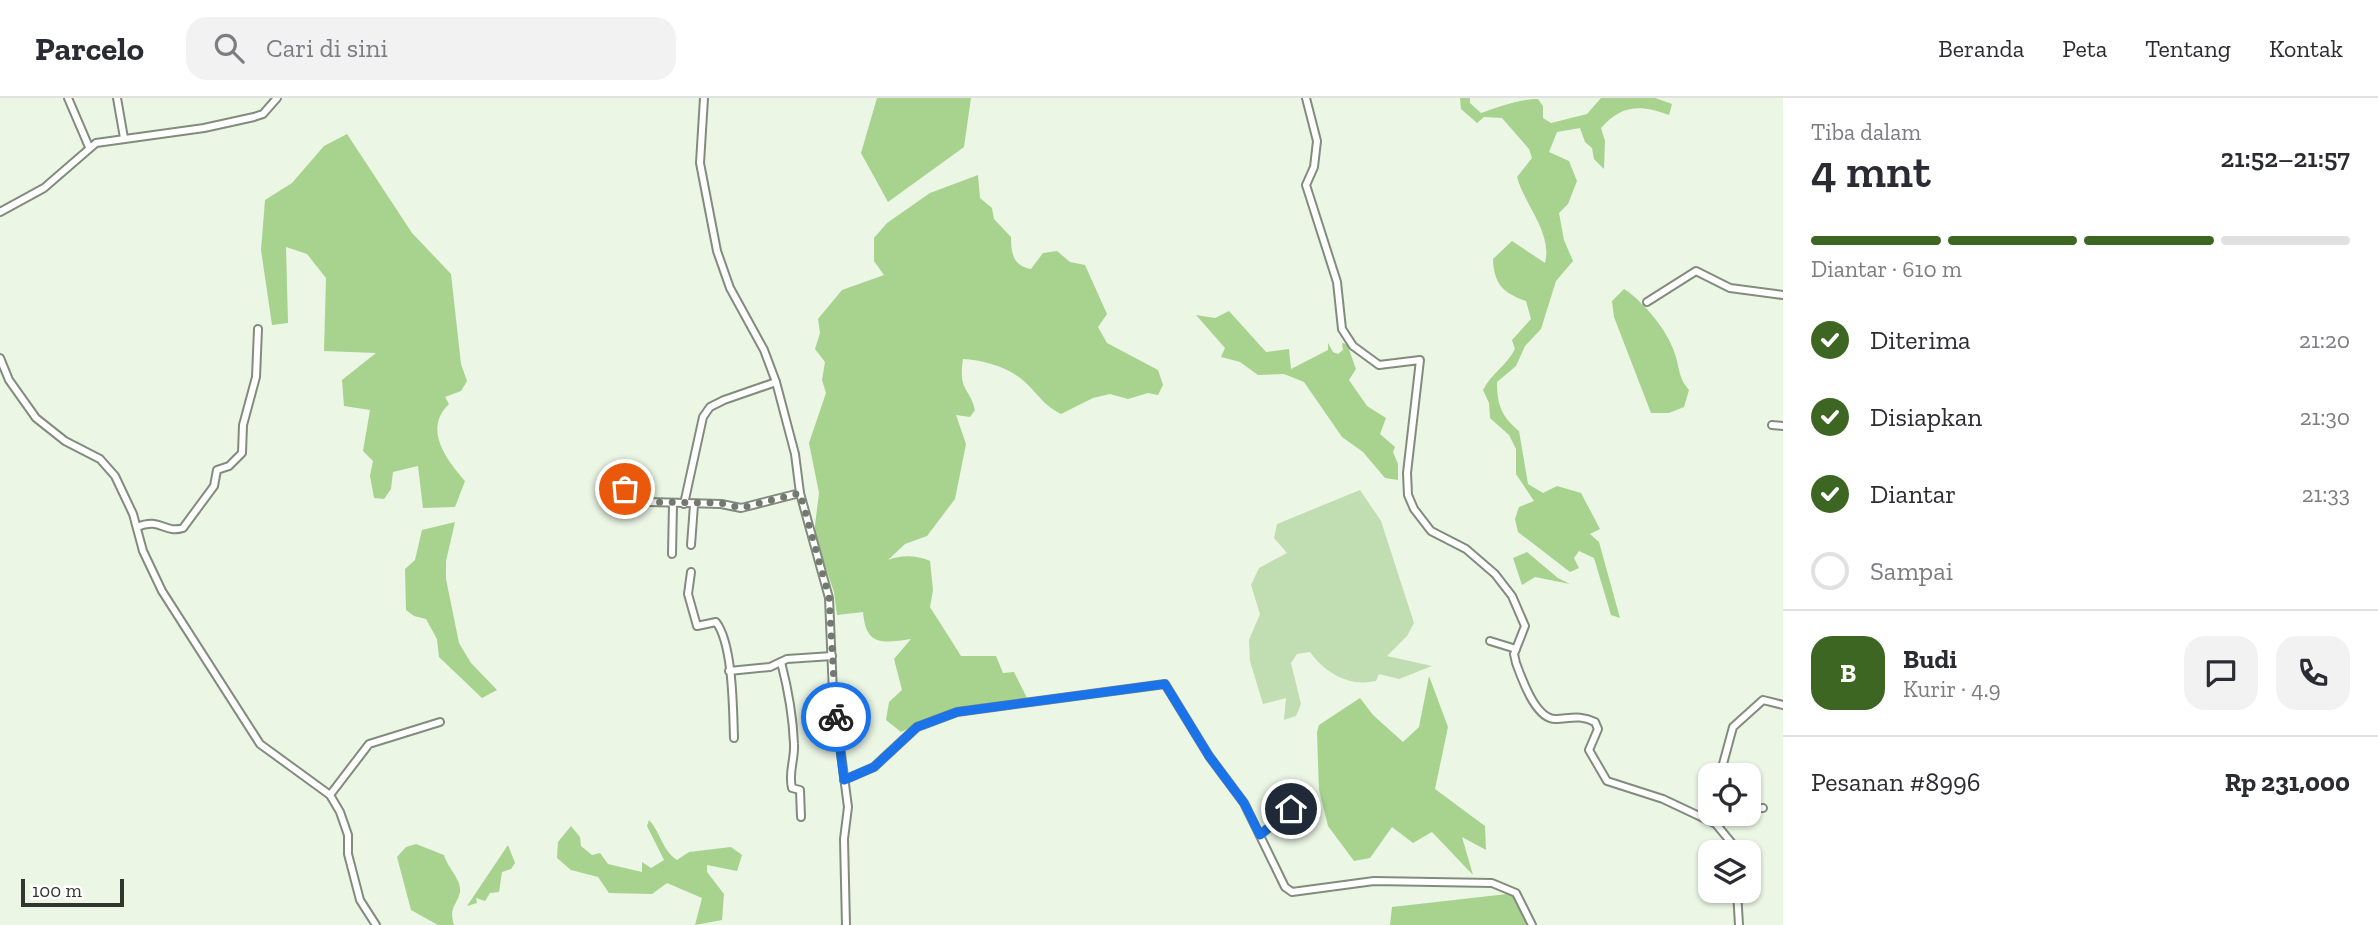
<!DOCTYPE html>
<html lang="id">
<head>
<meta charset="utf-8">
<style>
  :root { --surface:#fff; --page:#f2f2f3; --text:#2b2b33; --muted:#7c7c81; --line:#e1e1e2; --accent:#3d6622 }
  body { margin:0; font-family:"Zilla Slab",serif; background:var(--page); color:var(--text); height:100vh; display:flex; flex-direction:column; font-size:26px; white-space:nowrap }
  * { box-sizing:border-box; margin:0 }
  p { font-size:23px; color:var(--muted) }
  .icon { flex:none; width:38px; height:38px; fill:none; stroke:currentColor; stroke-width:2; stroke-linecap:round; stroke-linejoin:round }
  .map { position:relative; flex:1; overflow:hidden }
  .details { display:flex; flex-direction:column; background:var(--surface); width:595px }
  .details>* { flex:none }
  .tools { position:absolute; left:1698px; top:665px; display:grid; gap:14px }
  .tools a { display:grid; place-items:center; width:63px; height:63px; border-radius:14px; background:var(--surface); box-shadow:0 2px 5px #0004; font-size:35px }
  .scale { position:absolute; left:21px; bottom:18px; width:103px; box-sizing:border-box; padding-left:7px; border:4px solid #31362f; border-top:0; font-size:19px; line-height:24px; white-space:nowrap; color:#31362f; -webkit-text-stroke:5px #fff; paint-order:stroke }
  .pin { position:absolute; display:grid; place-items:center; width:60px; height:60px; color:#fff; margin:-30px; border:4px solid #fff; border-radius:50%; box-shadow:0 2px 7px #0007 }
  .courier { position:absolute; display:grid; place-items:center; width:70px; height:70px; margin:-35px; border:5px solid #1a73e8; border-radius:50%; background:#fff; color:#222; box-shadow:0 2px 9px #0007 }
  .headline em { font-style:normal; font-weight:600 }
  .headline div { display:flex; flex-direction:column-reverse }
  .headline { display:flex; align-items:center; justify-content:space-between; height:119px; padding:0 28px }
  h1 { font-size:46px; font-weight:600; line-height:52px }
  .bar { display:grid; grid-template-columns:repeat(4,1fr); gap:10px 7px; align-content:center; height:84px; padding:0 28px }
  .bar i { height:9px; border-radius:5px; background:var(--line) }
  .bar .active { background:var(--accent) }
  .bar p { grid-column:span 4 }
  .line { display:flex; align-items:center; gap:18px; padding:0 28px; border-top:2px solid var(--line) }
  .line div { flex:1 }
  .round { display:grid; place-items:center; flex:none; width:74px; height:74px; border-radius:21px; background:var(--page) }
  ol { padding:0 28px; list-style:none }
  li { display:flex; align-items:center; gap:21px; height:77px }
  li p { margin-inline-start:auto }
  li .icon { padding:7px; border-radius:50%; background:var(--accent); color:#fff; stroke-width:4 }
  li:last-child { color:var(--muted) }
  li i { width:38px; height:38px; border:4px solid var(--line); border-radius:50% }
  header { display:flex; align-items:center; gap:42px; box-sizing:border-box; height:98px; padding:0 35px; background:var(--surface); border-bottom:2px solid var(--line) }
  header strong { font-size:33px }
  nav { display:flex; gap:38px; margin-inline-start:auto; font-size:24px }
  .search { width:490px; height:63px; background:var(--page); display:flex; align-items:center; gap:18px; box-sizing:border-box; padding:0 24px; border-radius:21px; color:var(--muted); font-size:26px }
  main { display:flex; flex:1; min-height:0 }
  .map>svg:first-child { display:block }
</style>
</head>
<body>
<header>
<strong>Parcelo</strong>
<div class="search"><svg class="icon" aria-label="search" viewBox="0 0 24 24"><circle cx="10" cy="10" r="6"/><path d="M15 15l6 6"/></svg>Cari di sini</div>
<nav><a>Beranda</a><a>Peta</a><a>Tentang</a><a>Kontak</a></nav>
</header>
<main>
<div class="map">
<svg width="1783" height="827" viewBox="0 0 1783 827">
  <rect width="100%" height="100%" fill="#ebf6e5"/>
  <path fill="#c0deb1" d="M 1360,392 L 1381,423 L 1414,525 L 1407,538 L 1387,558 L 1432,568 L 1399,581 L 1379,576 L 1376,583 C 1350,589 1326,576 1310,554 L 1297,556 L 1291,565 L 1301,606 L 1296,618 L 1284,622 L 1286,600 L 1263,606 L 1250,563 L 1249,542 L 1260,516 L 1251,487 L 1259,470 L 1287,455 L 1274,440 L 1277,426 Z"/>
  <g fill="#a7d38f">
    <polygon points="877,0 971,0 964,49 888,104 861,55"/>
    <path d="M 1460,0 L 1470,0 L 1470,5 L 1481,15 C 1498,9 1520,1 1538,1 L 1543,8 L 1543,20 L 1551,25 L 1587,16 L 1601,0 L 1655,0 L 1672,6 L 1669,17 C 1640,6 1621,7 1601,30 L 1605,43 L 1604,71 L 1594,61 L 1592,50 L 1585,44 L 1580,30 L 1557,34 L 1549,54 L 1569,63 L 1577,83 L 1568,106 L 1559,115 L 1564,142 L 1573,163 L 1556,183 L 1541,231 L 1525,248 L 1516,268 L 1497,284 C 1497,307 1502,319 1519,333 L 1528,386 L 1543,395 L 1557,388 L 1581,395 L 1600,431 L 1590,436 L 1599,444 L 1620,520 L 1611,517 L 1594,460 L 1579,453 L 1574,460 L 1579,470 L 1570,474 L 1518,434 L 1515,421 L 1519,409 L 1534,403 L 1516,376 L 1516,351 L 1509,337 L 1490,320 L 1489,305 L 1483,292 C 1492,275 1506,268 1515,251 L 1512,242 L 1531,221 L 1526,203 C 1503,195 1494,186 1493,161 L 1512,143 L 1545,165 C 1553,136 1524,106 1517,79 L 1532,60 L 1529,51 L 1502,20 L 1484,19 L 1477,25 L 1461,11 Z"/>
    <path d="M 347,36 L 412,135 L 451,176 L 461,266 L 467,283 L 461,293 L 445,299 L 449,306 C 423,331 446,361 465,383 L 455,409 L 423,410 L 418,368 L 393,374 L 391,391 L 384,401 L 374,400 L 370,378 L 373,363 L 363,353 L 370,312 L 344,308 L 342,282 L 376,255 L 324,253 L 326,180 L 307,156 L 286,149 L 288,225 L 272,227 L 261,152 L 265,102 L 292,85 L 324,48 Z"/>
    <path d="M 978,77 L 980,100 L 992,110 L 994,121 L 1011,139 C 1011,155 1013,168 1031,171 L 1043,155 L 1057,153 L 1070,164 L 1085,167 L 1107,216 L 1098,229 L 1107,245 L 1158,272 L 1163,287 L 1158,297 L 1148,295 L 1128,301 L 1110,296 L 1093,300 L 1061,316 C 1041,306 1036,292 1020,280 C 1005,268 981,262 963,261 C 958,294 970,289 975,312 L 970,319 L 956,317 L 966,346 L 955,401 L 927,438 L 905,446 L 888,462 C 901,457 916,457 930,463 L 933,492 L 930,509 L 961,558 L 996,558 L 1003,575 L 1014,574 L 1027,600 L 941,616 L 901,634 L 886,622 L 889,604 L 902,592 L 894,561 L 911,541 C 883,545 866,549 863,514 L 837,517 L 834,494 L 814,435 L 819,395 L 809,345 L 826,295 L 822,282 L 825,264 L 815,251 L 820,235 L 818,221 L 842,192 L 884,177 L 874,163 L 874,140 L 887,125 L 930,95 Z"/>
    <path d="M 1624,191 C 1644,204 1668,233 1675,256 C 1680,271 1678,279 1689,292 L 1684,309 L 1669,315 L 1651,315 L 1614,219 L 1612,203 Z"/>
    <polygon points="1229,213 1266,254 1289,251 1291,271 1328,252 1328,245 1333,254 1338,256 1343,252 1342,245 1347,246 1356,271 1349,282 1367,308 1386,320 1380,336 1395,349 1393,354 1398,366 1398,382 1385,380 1363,354 1342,339 1304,284 1284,276 1258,277 1240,264 1221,259 1225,250 1196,217 1215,220"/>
    <polygon points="455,424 446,463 446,481 459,545 471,565 497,592 482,600 439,559 437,541 426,521 414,518 406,512 405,471 415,462 422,432"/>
    <polygon points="1527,454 1558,480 1570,486 1535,479 1522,487 1513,460"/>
    <polygon points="1429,578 1448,629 1435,691 1485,728 1486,752 1462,739 1473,777 1432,734 1413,745 1392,729 1370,760 1354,763 1328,728 1319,692 1317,634 1319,627 1360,600 1373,617 1403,644 1419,629"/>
    <path d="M 649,722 C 661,735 662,752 677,762 L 689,754 L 731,749 L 742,757 L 737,773 L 707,767 L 707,774 L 724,796 L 722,822 L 695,827 L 702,800 L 667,785 L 652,796 L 609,795 L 598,779 L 571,772 L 557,760 L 558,744 L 571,728 L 580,739 L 581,748 L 592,757 L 600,755 L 608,766 L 642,774 L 642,764 L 651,770 L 664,762 L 647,728 Z"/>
    <path d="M 416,746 L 444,757 C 447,769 462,782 460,794 C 456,810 449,807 454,827 L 438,827 L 411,812 L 397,759 L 406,749 Z"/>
    <polygon points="508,747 515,765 511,771 502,774 499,794 490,795 485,803 476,800 477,805 467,808"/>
    <polygon points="1516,795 1532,827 1390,827 1392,809"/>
  </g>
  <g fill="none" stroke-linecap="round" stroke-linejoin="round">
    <defs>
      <g id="minor">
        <polyline points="68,0 89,49"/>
        <polyline points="117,0 124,40"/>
        <polyline points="704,0 700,65 717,153 730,190 764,252 776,284 795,356 800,395 829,500 833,595 848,709 844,741 846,827"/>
        <path d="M 1306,0 L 1317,43 L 1314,69 L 1306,87 L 1337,184 L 1342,231 L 1353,248 L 1379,267 L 1420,262 L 1407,375 L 1408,397 L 1414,411 L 1431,433 L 1466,451 L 1495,476 L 1512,498 L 1525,528 L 1514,556 L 1516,565 C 1522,581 1536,623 1557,621 C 1572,620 1581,617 1595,624 L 1598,631 L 1589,652 L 1607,683 L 1663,701 L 1716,726 L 1739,754"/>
        <polyline points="0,114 44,90 96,45 204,30 254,19 263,16 277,0"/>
        <polyline points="1647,204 1696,173 1730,190 1783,197"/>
        <polyline points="0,260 9,282 36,320 65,343 100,361 115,378 133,416 143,453 162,493 260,646 330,697 340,714 348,737 348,756 360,802 376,827"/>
        <polyline points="1772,327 1783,328"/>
        <polyline points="612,385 650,404 721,406 741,410 800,395"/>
        <polyline points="684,406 703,319 710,309 724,302 776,284"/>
        <path d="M 137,429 C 161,419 164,436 183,430 L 214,388 L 217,372 L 229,368 L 242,355 L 243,327 L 256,279 L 258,231"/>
        <polyline points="691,447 694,407"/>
        <polyline points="672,456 673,406"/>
        <path d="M 691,474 L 688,496 L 697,528 L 716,524 C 733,546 733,611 734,640"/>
        <polyline points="1490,543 1516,551"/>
        <path d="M 781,564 C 788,591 793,619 794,646 C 795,662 788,674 792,690 L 800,692 L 801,719"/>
        <polyline points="729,573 770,569 787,561 832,558"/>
        <polyline points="1720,677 1733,629 1763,602 1783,607"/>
        <polyline points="844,682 874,669 917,629 957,614 1165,586 1209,658 1244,705 1285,789 1292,794 1374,783 1492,785 1516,795 1532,827"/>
        <polyline points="330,697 369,646 440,624"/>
        <polyline points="1748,711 1763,710"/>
        <polyline points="1714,716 1716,726"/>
        <polyline points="1260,737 1291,711"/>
        <polyline points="1737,793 1739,827"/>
      </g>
    </defs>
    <use href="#minor" stroke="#828c7d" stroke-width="10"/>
    <use href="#minor" stroke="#fff" stroke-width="6"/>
  </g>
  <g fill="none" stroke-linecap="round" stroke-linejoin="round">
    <polyline stroke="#72796f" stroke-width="7" stroke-dasharray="0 12.6" points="625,391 650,404 721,405 741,410 800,395 829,499 836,619"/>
    <polyline stroke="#1a73e8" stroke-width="9" points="836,619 844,682 874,669 917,629 957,614 1165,586 1209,658 1244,705 1260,737 1291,711"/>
  </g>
</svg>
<div class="tools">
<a><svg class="icon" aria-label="locate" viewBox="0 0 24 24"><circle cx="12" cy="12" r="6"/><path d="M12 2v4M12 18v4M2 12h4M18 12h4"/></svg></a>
<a><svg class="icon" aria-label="layers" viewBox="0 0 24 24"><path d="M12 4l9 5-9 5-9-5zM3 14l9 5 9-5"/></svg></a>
</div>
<div class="scale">100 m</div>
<div class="pin" style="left:625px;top:391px;background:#ea580c"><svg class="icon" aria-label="bag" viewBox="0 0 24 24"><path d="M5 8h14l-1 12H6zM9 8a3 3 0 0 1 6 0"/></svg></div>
<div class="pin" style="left:1291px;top:711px;background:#1f2937"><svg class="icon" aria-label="home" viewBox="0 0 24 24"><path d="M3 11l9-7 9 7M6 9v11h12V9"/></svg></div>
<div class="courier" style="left:836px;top:619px"><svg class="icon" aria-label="bike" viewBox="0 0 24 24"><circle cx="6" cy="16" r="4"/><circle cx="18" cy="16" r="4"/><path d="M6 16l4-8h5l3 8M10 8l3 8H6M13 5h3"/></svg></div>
</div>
<section class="details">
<div class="headline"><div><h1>4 mnt</h1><p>Tiba dalam</p></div><em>21:52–21:57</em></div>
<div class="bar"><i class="active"></i><i class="active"></i><i class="active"></i><i></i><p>Diantar · 610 m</p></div>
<ol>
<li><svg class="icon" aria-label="check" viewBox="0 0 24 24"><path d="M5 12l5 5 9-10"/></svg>Diterima<p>21:20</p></li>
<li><svg class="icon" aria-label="check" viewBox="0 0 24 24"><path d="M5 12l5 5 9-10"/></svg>Disiapkan<p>21:30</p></li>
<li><svg class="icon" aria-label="check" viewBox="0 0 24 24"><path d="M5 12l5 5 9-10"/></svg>Diantar<p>21:33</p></li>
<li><i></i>Sampai</li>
</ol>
<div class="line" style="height:126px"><b class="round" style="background:var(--accent);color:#fff">B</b><div><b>Budi</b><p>Kurir · 4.9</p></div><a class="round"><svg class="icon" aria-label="chat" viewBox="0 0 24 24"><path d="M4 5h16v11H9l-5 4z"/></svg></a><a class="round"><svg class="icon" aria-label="phone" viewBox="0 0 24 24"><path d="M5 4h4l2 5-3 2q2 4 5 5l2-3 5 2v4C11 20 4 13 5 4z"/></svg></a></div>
<div class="line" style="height:91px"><div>Pesanan #8996</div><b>Rp 231,000</b></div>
</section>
</main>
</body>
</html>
